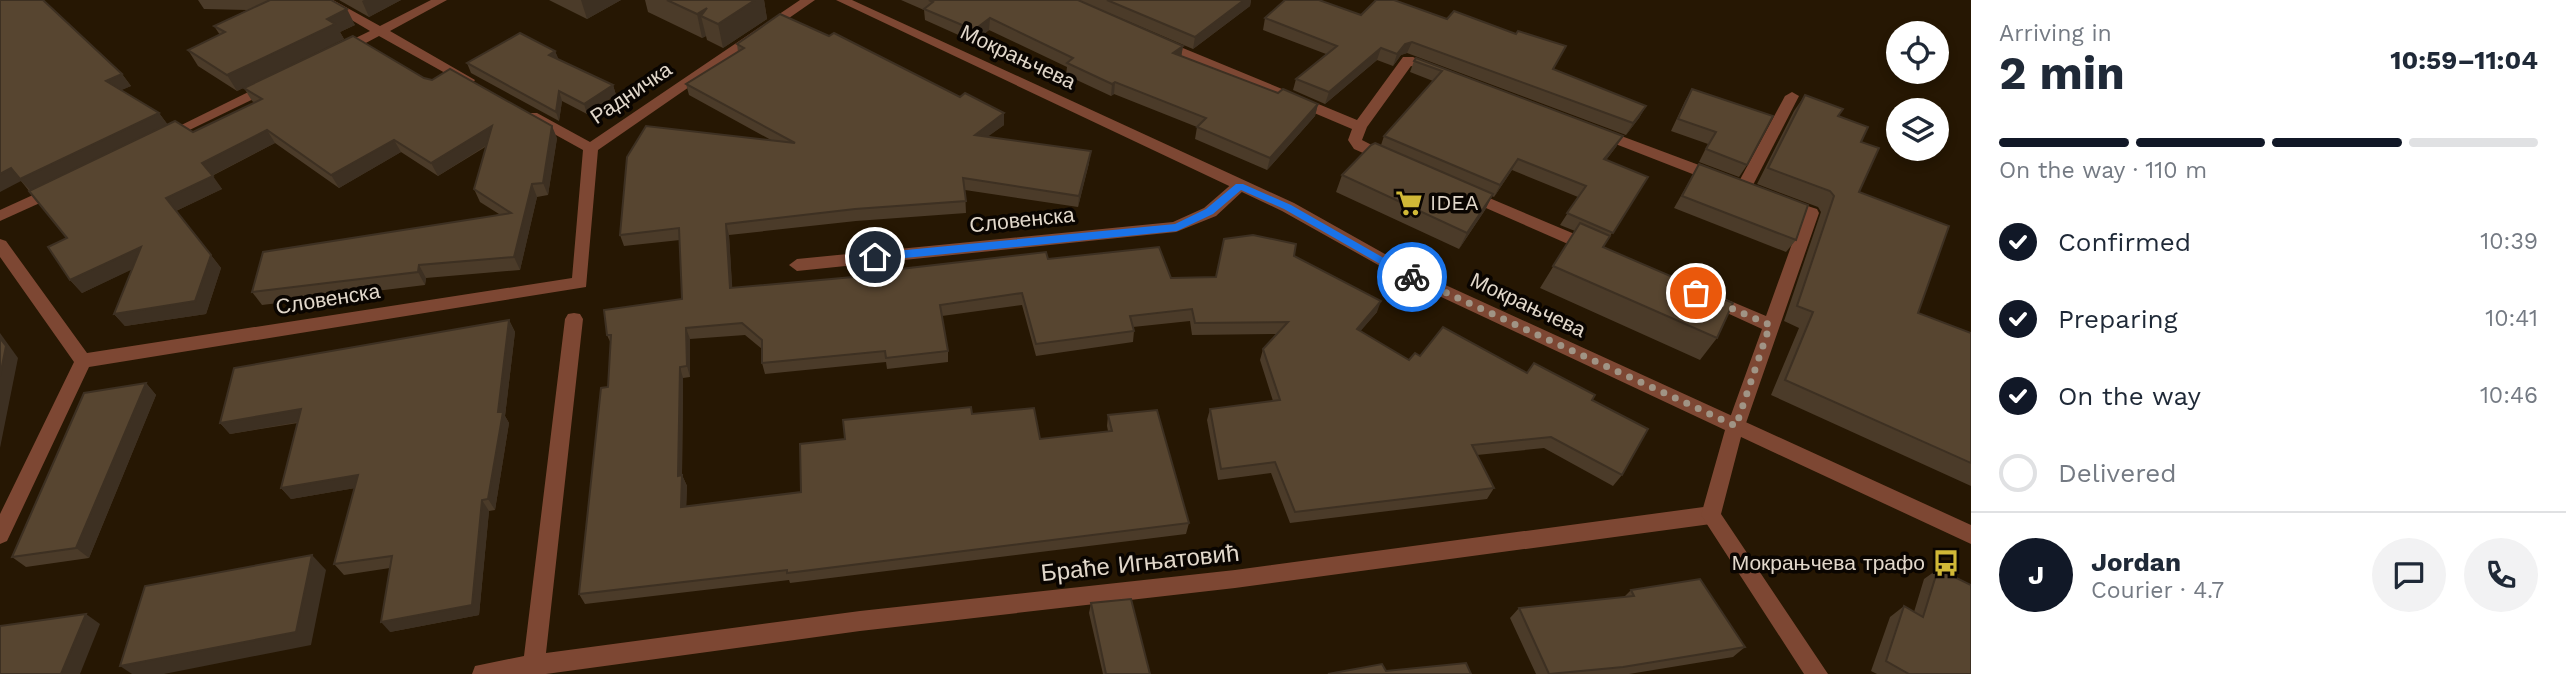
<!DOCTYPE html>
<html lang="en">
<head>
<meta charset="utf-8">
<style>
  :root { --surface:#fff; --page:#f2f2f3; --text:#1f2937; --muted:#747a83; --line:#e0e1e3; --accent:#111827 }
  body { margin:0; font-family:"Work Sans",sans-serif; background:var(--page); color:var(--text); height:100vh; display:flex; flex-direction:column; font-size:26px; white-space:nowrap }
  * { box-sizing:border-box; margin:0 }
  p { font-size:23px; color:var(--muted) }
  .icon { flex:none; width:38px; height:38px; fill:none; stroke:currentColor; stroke-width:2; stroke-linecap:round; stroke-linejoin:round }
  .map { position:relative; flex:1; overflow:hidden }
  .details { display:flex; flex-direction:column; background:var(--surface); width:595px }
  .details>* { flex:none }
  .controls { position:absolute; left:1886px; top:21px; display:grid; gap:14px }
  .controls a { display:grid; place-items:center; width:63px; height:63px; border-radius:50%; background:var(--surface); box-shadow:0 4px 10px #0003; font-size:35px }
  .pin { position:absolute; display:grid; place-items:center; width:60px; height:60px; color:#fff; margin:-30px; border:4px solid #fff; border-radius:50%; box-shadow:0 2px 7px #0007 }
  .courier { position:absolute; display:grid; place-items:center; width:70px; height:70px; margin:-35px; border:5px solid #1a73e8; border-radius:50%; background:#fff; color:#222; box-shadow:0 2px 9px #0007 }
  .summary em { font-style:normal; font-weight:700 }
  .summary div { display:flex; flex-direction:column-reverse }
  .summary { display:flex; align-items:center; justify-content:space-between; height:119px; padding:0 28px }
  h1 { font-size:46px; font-weight:700; line-height:52px }
  .bar { display:grid; grid-template-columns:repeat(4,1fr); gap:10px 7px; align-content:center; height:84px; padding:0 28px }
  .bar i { height:9px; border-radius:5px; background:var(--line) }
  .bar .active { background:var(--accent) }
  .bar p { grid-column:span 4 }
  .line { display:flex; align-items:center; gap:18px; padding:0 28px; border-top:2px solid var(--line) }
  .line div { flex:1 }
  .round { display:grid; place-items:center; flex:none; width:74px; height:74px; border-radius:37px; background:var(--page) }
  ol { padding:0 28px; list-style:none }
  li { display:flex; align-items:center; gap:21px; height:77px }
  li p { margin-inline-start:auto }
  li .icon { padding:7px; border-radius:50%; background:var(--accent); color:#fff; stroke-width:4 }
  li:last-child { color:var(--muted) }
  li i { width:38px; height:38px; border:4px solid var(--line); border-radius:50% }
  main { display:flex; flex:1; min-height:0 }
  .map>svg:first-child { display:block }
</style>
</head>
<body>
<main>
<div class="map">
<svg width="1971" height="674" viewBox="0 0 1971 674">
  <rect width="100%" height="100%" fill="#261703"/>
  <g fill="none" stroke-linecap="round" stroke-linejoin="round">
    <g fill="#7d4733" fill-rule="evenodd">
      <polygon points="318,0 333,0 380,26 431,0 447,0 390,31 475,80 473,83 463,83 379,36 345,54 335,54 335,48 370,31"/>
      <polygon points="800,0 815,0 598,150 586,287 89,367 7,541 0,544 0,514 74,362 0,257 0,239 6,241 87,353 572,278 583,150 527,119 525,116 527,113 537,113 590,142"/>
      <polygon points="1161,39 1357,120 1403,57 1413,57 1443,71 1436,75 1411,66 1367,127 1362,140 1393,156 1395,159 1393,162 1388,164 1354,149 1348,140 1352,129 1156,46 1154,43"/>
      <polygon points="271,81 278,85 276,88 169,140 159,140 157,137"/>
      <polygon points="1792,92 1799,96 1752,187 1744,192 1739,191 1736,187 1785,96"/>
      <polygon points="1600,128 1723,174 1726,178 1718,183 1713,182 1595,136 1593,133"/>
      <polygon points="1239,181 1244,182 1247,186 1244,190 1216,216 1176,232 797,271 789,265 797,259 1173,222 1204,208 1234,182"/>
      <polygon points="57,184 62,185 65,189 62,193 0,221 0,210"/>
      <polygon points="1468,189 1596,243 1598,247 1596,251 1584,251 1463,198 1460,194"/>
      <polygon points="1786,199 1817,209 1819,213 1745,426 1743,431 1736,434 1729,431 1727,426 1762,329 1703,302 1701,298 1709,292 1766,316 1802,216 1780,208 1778,204"/>
      <polygon points="574,313 580,314 583,319 546,653 860,611 1235,570 1711,506 1718,509 1721,515 1718,521 1711,524 1235,588 860,631 546,674 472,674 475,666 524,656 565,319 568,314"/>
    </g>
    <polygon fill="#7d4733" fill-rule="evenodd" points="836,0 852,0 1294,203 1417,272 1971,525 1971,544 1741,437 1721,514 1828,674 1804,674 1701,515 1725,430 1405,280 1282,211"/>
  </g>
  <g fill="#4b3b29">
    <polygon points="198,0 331,0 355,25 340,32 344,39 237,91 198,66 188,50 220,35 214,26 247,10 204,9"/>
    <polygon points="339,0 401,0 369,17"/>
    <polygon points="549,0 621,0 587,19"/>
    <polygon points="645,0 764,0 767,19 723,48 707,40 706,36 702,38 648,12"/>
    <polygon points="901,0 1078,0 1183,46 1181,56 1278,93 1318,104 1315,116 1267,170 1195,139 1197,127 1114,94 1111,96 1066,75 1067,67 989,30 974,42 925,20 924,10"/>
    <polygon points="1078,0 1251,0 1250,6 1193,49"/>
    <polygon points="1361,15 1554,70 1646,106 1639,118 1626,135 1407,53 1401,55 1393,66 1377,60 1325,104 1293,90 1296,79 1326,54 1263,30 1265,18"/>
    <polygon points="737,44 1004,125 988,136 1089,163 1078,207 965,190 966,213 856,221 729,235 732,288 1048,259 1171,278 1216,277 1294,256 1377,312 1360,331 1409,360 1420,356 1527,373 1592,400 1622,475 1613,486 1544,448 1477,455 1494,488 1487,499 1290,523 1271,473 1218,480 1207,420 1210,409 1273,401 1260,360 1263,349 1277,334 1192,335 1190,321 1133,327 1134,331 1133,342 1036,356 1022,305 942,316 948,351 948,362 887,369 886,362 765,374 762,363 762,349 745,335 690,339 690,377 683,378 682,475 687,486 686,506 801,492 845,439 972,414 1040,439 1108,431 1107,426 1108,415 1189,523 1186,534 790,583 789,580 585,604 579,594 608,387 611,344 607,335 682,299 680,240 624,246 620,235 771,140 689,95 686,84 738,52"/>
    <polygon points="555,51 558,59 613,85 616,95 587,114 562,101 559,121 471,73 467,63"/>
    <polygon points="1414,61 1623,136 1616,147 1606,160 1648,177 1603,247 1717,338 1700,360 1540,288 1575,231 1560,225 1578,197 1512,170 1494,197 1492,196 1485,210 1459,249 1336,192 1342,175 1381,145 1384,136 1433,81 1410,72"/>
    <polygon points="122,74 131,86 121,90 159,113 168,125 193,132 255,103 252,101 244,88 424,78 557,138 548,195 537,197 520,270 426,278 425,285 262,305 252,292 499,214 480,202 474,189 487,146 438,176 401,152 339,188 275,143 212,176 222,189 176,211 221,268 206,314 125,326 114,314 132,269 82,293 70,280 67,238 21,181"/>
    <polygon points="1692,89 1747,165 1739,177 1699,162 1708,144 1671,131 1685,101"/>
    <polygon points="1805,95 1838,116 1861,142 1859,192 1918,313 1971,333 1971,486 1771,395 1799,328 1784,321 1821,212 1818,207 1757,184 1794,111"/>
    <polygon points="1699,164 1796,240 1786,252 1674,208"/>
    <polygon points="509,320 515,332 505,416 509,423 495,510 489,511 479,615 390,632 390,568 344,575 334,564 355,488 291,499 281,488 298,423 230,434 220,423"/>
    <polygon points="146,383 156,395 89,558 26,567 12,557"/>
    <polygon points="1938,569 1971,674 1877,674 1871,671 1890,617 1904,606 1914,612 1924,579"/>
    <polygon points="1631,590 1745,647 1733,657 1629,674 1536,674 1510,618 1519,608 1624,597"/>
    <polygon points="1091,603 1150,674 1103,674 1089,613"/>
  </g>
  <g fill="#3d3022">
    <polygon points="364,0 401,0 369,17 362,1"/>
    <polygon points="581,0 621,0 587,19"/>
    <polygon points="755,0 764,0 767,19 723,48 718,24"/>
    <polygon points="1244,0 1251,0 1250,6 1193,49 1195,37"/>
    <polygon points="707,8 701,16 706,36 702,38 697,14"/>
    <polygon points="347,9 355,25 340,32 344,39 237,91 227,75"/>
    <polygon points="990,18 989,30 974,42 974,30"/>
    <polygon points="1412,42 1407,53 1401,55 1393,66 1397,54 1405,44"/>
    <polygon points="1183,46 1181,58 1173,53"/>
    <polygon points="1381,48 1377,60 1325,104 1329,92"/>
    <polygon points="555,51 559,60 549,55"/>
    <polygon points="122,74 131,86 115,93 106,81"/>
    <polygon points="1115,82 1114,94 1111,96 1112,84"/>
    <polygon points="613,85 616,95 587,114 584,104"/>
    <polygon points="559,91 562,101 559,121 556,112"/>
    <polygon points="1318,104 1315,116 1267,170 1270,158"/>
    <polygon points="1646,106 1639,118 1626,135 1633,123"/>
    <polygon points="159,113 168,125 31,191 21,181 0,192 0,174 11,168"/>
    <polygon points="1004,113 1004,125 975,146 975,135"/>
    <polygon points="492,126 498,138 438,176 431,163"/>
    <polygon points="552,126 557,138 548,195 543,183"/>
    <polygon points="267,130 275,143 211,176 202,163"/>
    <polygon points="1623,136 1616,147 1598,171 1604,159"/>
    <polygon points="394,140 401,152 339,188 331,175"/>
    <polygon points="1091,151 1089,163 1078,207 1079,196"/>
    <polygon points="1518,159 1512,170 1494,197 1500,185"/>
    <polygon points="213,176 222,189 176,211 166,198"/>
    <polygon points="532,184 537,197 520,270 514,257"/>
    <polygon points="1493,194 1485,210 1459,249 1467,233"/>
    <polygon points="726,224 729,235 733,299 730,288"/>
    <polygon points="141,247 152,260 82,293 70,280"/>
    <polygon points="211,255 221,268 206,314 125,326 114,314"/>
    <polygon points="419,265 426,278 425,285 418,272"/>
    <polygon points="1381,301 1377,312 1352,341 1357,329"/>
    <polygon points="509,320 515,332 505,416 509,423 495,510 488,499"/>
    <polygon points="686,328 690,339 690,377 687,366"/>
    <polygon points="0,333 18,358 0,448"/>
    <polygon points="680,367 683,378 682,475 687,486 686,517 681,507 678,476"/>
    <polygon points="146,383 156,395 89,558 76,548"/>
    <polygon points="301,409 310,420 230,434 220,423"/>
    <polygon points="358,475 367,486 291,499 281,488"/>
    <polygon points="482,500 489,511 479,615 390,632 381,622"/>
    <polygon points="312,555 326,570 311,645 164,674 132,674 120,666"/>
    <polygon points="86,614 100,624 80,674 61,674"/>
  </g>
  <g fill="#574530" stroke="#3d3022" stroke-width="2">
    <polygon points="0,0 43,0 122,74 106,81 159,113 20,179 11,168 0,174"/>
    <polygon points="270,0 331,0 347,9 327,19 335,24 227,75 188,50 225,32 214,26"/>
    <polygon points="667,0 755,0 718,24 701,16 707,8 697,14"/>
    <polygon points="929,0 1078,0 1183,46 1173,53 1278,93 1283,89 1318,104 1270,158 1197,127 1206,118 1115,82 1112,84 1067,63 1073,58 990,18 974,30 924,9 933,2"/>
    <polygon points="1107,0 1244,0 1195,37"/>
    <polygon points="1285,0 1319,0 1361,15 1376,0 1394,0 1447,19 1454,11 1516,34 1518,31 1566,46 1553,69 1646,106 1633,123 1412,42 1405,44 1397,54 1381,48 1329,92 1296,79 1337,46 1265,18"/>
    <polygon points="780,14 829,36 834,33 960,97 965,93 1004,113 975,135 1091,151 1079,196 963,178 966,201 855,209 726,224 730,288 875,275 875,272 1046,252 1048,259 1159,247 1171,278 1216,277 1224,239 1253,235 1296,244 1294,256 1381,301 1357,329 1409,360 1415,353 1420,356 1443,327 1527,373 1534,363 1595,395 1592,400 1648,429 1622,475 1551,437 1472,445 1494,488 1295,512 1275,462 1221,469 1210,409 1280,400 1263,349 1288,322 1195,323 1192,309 1130,316 1134,331 1036,344 1022,293 940,305 948,351 886,358 885,351 762,363 762,340 742,323 686,328 687,366 680,367 678,476 682,475 681,507 801,492 800,444 845,439 843,420 971,407 972,414 1034,408 1040,439 1112,431 1108,415 1157,410 1189,523 787,573 787,570 579,594 601,388 608,387 611,335 607,335 604,310 682,299 679,228 620,235 627,157 646,126 795,143 686,84 744,48 737,44"/>
    <polygon points="520,33 555,51 549,55 613,85 584,104 559,91 556,112 467,63"/>
    <polygon points="353,36 424,78 432,80 450,69 552,126 543,183 532,184 514,257 419,265 418,272 252,292 263,252 511,213 474,189 492,126 431,163 394,140 331,175 267,130 202,163 213,176 166,198 211,255 195,301 114,314 141,247 70,280 48,247 67,238 29,191 175,121 193,132 262,99 244,88"/>
    <polygon points="1416,58 1623,136 1604,159 1648,177 1613,233 1567,213 1586,186 1518,159 1500,185 1384,136 1442,71 1414,61"/>
    <polygon points="1692,89 1773,116 1747,165 1706,149 1716,132 1678,119"/>
    <polygon points="1805,95 1843,109 1838,116 1868,127 1861,142 1879,148 1859,192 1949,226 1918,313 1971,333 1971,463 1785,380 1813,312 1797,306 1834,196 1830,191 1768,168"/>
    <polygon points="1375,143 1493,194 1467,233 1342,175 1371,145"/>
    <polygon points="1699,164 1808,205 1796,240 1682,196"/>
    <polygon points="1580,223 1610,236 1603,247 1733,303 1717,338 1553,266"/>
    <polygon points="509,320 498,412 503,412 488,499 482,500 472,605 381,622 392,556 334,564 358,475 281,488 301,409 220,423 234,368"/>
    <polygon points="0,338 6,346 0,376"/>
    <polygon points="146,383 76,548 12,557 84,393"/>
    <polygon points="312,555 296,632 120,666 145,586"/>
    <polygon points="1938,569 1971,585 1971,674 1909,674 1886,661 1904,606 1923,617"/>
    <polygon points="1700,579 1745,647 1623,667 1549,674 1519,608 1634,596 1631,590"/>
    <polygon points="1131,599 1150,674 1106,674 1091,603"/>
    <polygon points="86,614 61,674 0,674 0,626"/>
    <polygon points="1466,663 1471,674 1328,674 1382,664 1386,671"/>
  </g>
  <polygon fill="#1a73e8" points="1236,184 1243,184 1291,205 1417,277 1412,281 1408,280 1284,209 1241,190 1213,214 1177,231 875,261 870,257 875,253 1175,224 1206,209"/>
  <g fill="none" stroke-linecap="round" stroke-linejoin="round">
    <polyline stroke="#a09485" stroke-width="7" stroke-dasharray="0 12.6" points="1412,277 1736,426 1770,325 1696,293"/>
  </g>
  <defs>
    <symbol id="supermarket-bare" viewBox="-9 -9 18 18"><path d="M-6-5.5h2.5l.6 2H6L4.5 2H-2.5L-4.4-4H-6ZM-1.5 3.2a1.3 1.3 0 1 0 .1 0ZM3 3.2a1.3 1.3 0 1 0 .1 0Z" fill="#d0b837" stroke="#0a0501" stroke-width="2.5" paint-order="stroke"/></symbol>
    <symbol id="bus-bare" viewBox="-9 -9 18 18"><path d="M-5-6H5V4H4V6H2V4H-2V6H-4V4H-5ZM-3.5-4V0h7V-4ZM-3.5 1.2v1.5H-2V1.2ZM2 1.2v1.5H3.5V1.2Z" fill="#d0b837" stroke="#0a0501" stroke-width="2.5" paint-order="stroke"/></symbol>
  </defs>
  <g fill-rule="evenodd">
    <use href="#supermarket-bare" x="1390" y="184" width="38" height="38"/>
    <use href="#bus-bare" x="1927" y="544" width="38" height="38"/>
  </g>
  <g text-anchor="middle" stroke-width="7" stroke-linejoin="round" paint-order="stroke">
    <g font-size="21" fill="#e2d8cb" stroke="#0a0501">
      <text transform="translate(1018 57) rotate(25)" y="7">Мокрањчева</text>
      <text transform="translate(631 93) rotate(-34)" y="7">Радничка</text>
      <text transform="translate(1022 220) rotate(-6)" y="7">Словенска</text>
      <text transform="translate(328 299) rotate(-9)" y="7">Словенска</text>
      <text transform="translate(1528 305) rotate(25)" y="7">Мокрањчева</text>
    </g>
    <g font-size="21" fill="#e2d8cb" stroke="#0a0501" text-anchor="start">
      <text x="1430" y="210">IDEA</text>
      <text x="1925" y="570" text-anchor="end">Мокрањчева трафо</text>
    </g>
    <g font-size="24" fill="#e2d8cb" stroke="#0a0501">
      <text transform="translate(1140 563) rotate(-6)" y="8">Браће Игњатовић</text>
    </g>
  </g>
</svg>
<div class="controls">
<a><svg class="icon" aria-label="locate" viewBox="0 0 24 24"><circle cx="12" cy="12" r="6"/><path d="M12 2v4M12 18v4M2 12h4M18 12h4"/></svg></a>
<a><svg class="icon" aria-label="layers" viewBox="0 0 24 24"><path d="M12 4l9 5-9 5-9-5zM3 14l9 5 9-5"/></svg></a>
</div>
<div class="pin" style="left:1696px;top:293px;background:#ea580c"><svg class="icon" aria-label="bag" viewBox="0 0 24 24"><path d="M5 8h14l-1 12H6zM9 8a3 3 0 0 1 6 0"/></svg></div>
<div class="pin" style="left:875px;top:257px;background:#1f2937"><svg class="icon" aria-label="home" viewBox="0 0 24 24"><path d="M3 11l9-7 9 7M6 9v11h12V9"/></svg></div>
<div class="courier" style="left:1412px;top:277px"><svg class="icon" aria-label="bike" viewBox="0 0 24 24"><circle cx="6" cy="16" r="4"/><circle cx="18" cy="16" r="4"/><path d="M6 16l4-8h5l3 8M10 8l3 8H6M13 5h3"/></svg></div>
</div>
<section class="details">
<div class="summary"><div><h1>2 min</h1><p>Arriving in</p></div><em>10:59–11:04</em></div>
<div class="bar"><i class="active"></i><i class="active"></i><i class="active"></i><i></i><p>On the way · 110 m</p></div>
<ol>
<li><svg class="icon" aria-label="check" viewBox="0 0 24 24"><path d="M5 12l5 5 9-10"/></svg>Confirmed<p>10:39</p></li>
<li><svg class="icon" aria-label="check" viewBox="0 0 24 24"><path d="M5 12l5 5 9-10"/></svg>Preparing<p>10:41</p></li>
<li><svg class="icon" aria-label="check" viewBox="0 0 24 24"><path d="M5 12l5 5 9-10"/></svg>On the way<p>10:46</p></li>
<li><i></i>Delivered</li>
</ol>
<div class="line" style="height:126px"><b class="round" style="background:var(--accent);color:#fff">J</b><div><b>Jordan</b><p>Courier · 4.7</p></div><a class="round"><svg class="icon" aria-label="chat" viewBox="0 0 24 24"><path d="M4 5h16v11H9l-5 4z"/></svg></a><a class="round"><svg class="icon" aria-label="phone" viewBox="0 0 24 24"><path d="M5 4h4l2 5-3 2q2 4 5 5l2-3 5 2v4C11 20 4 13 5 4z"/></svg></a></div>
</section>
</main>
</body>
</html>
